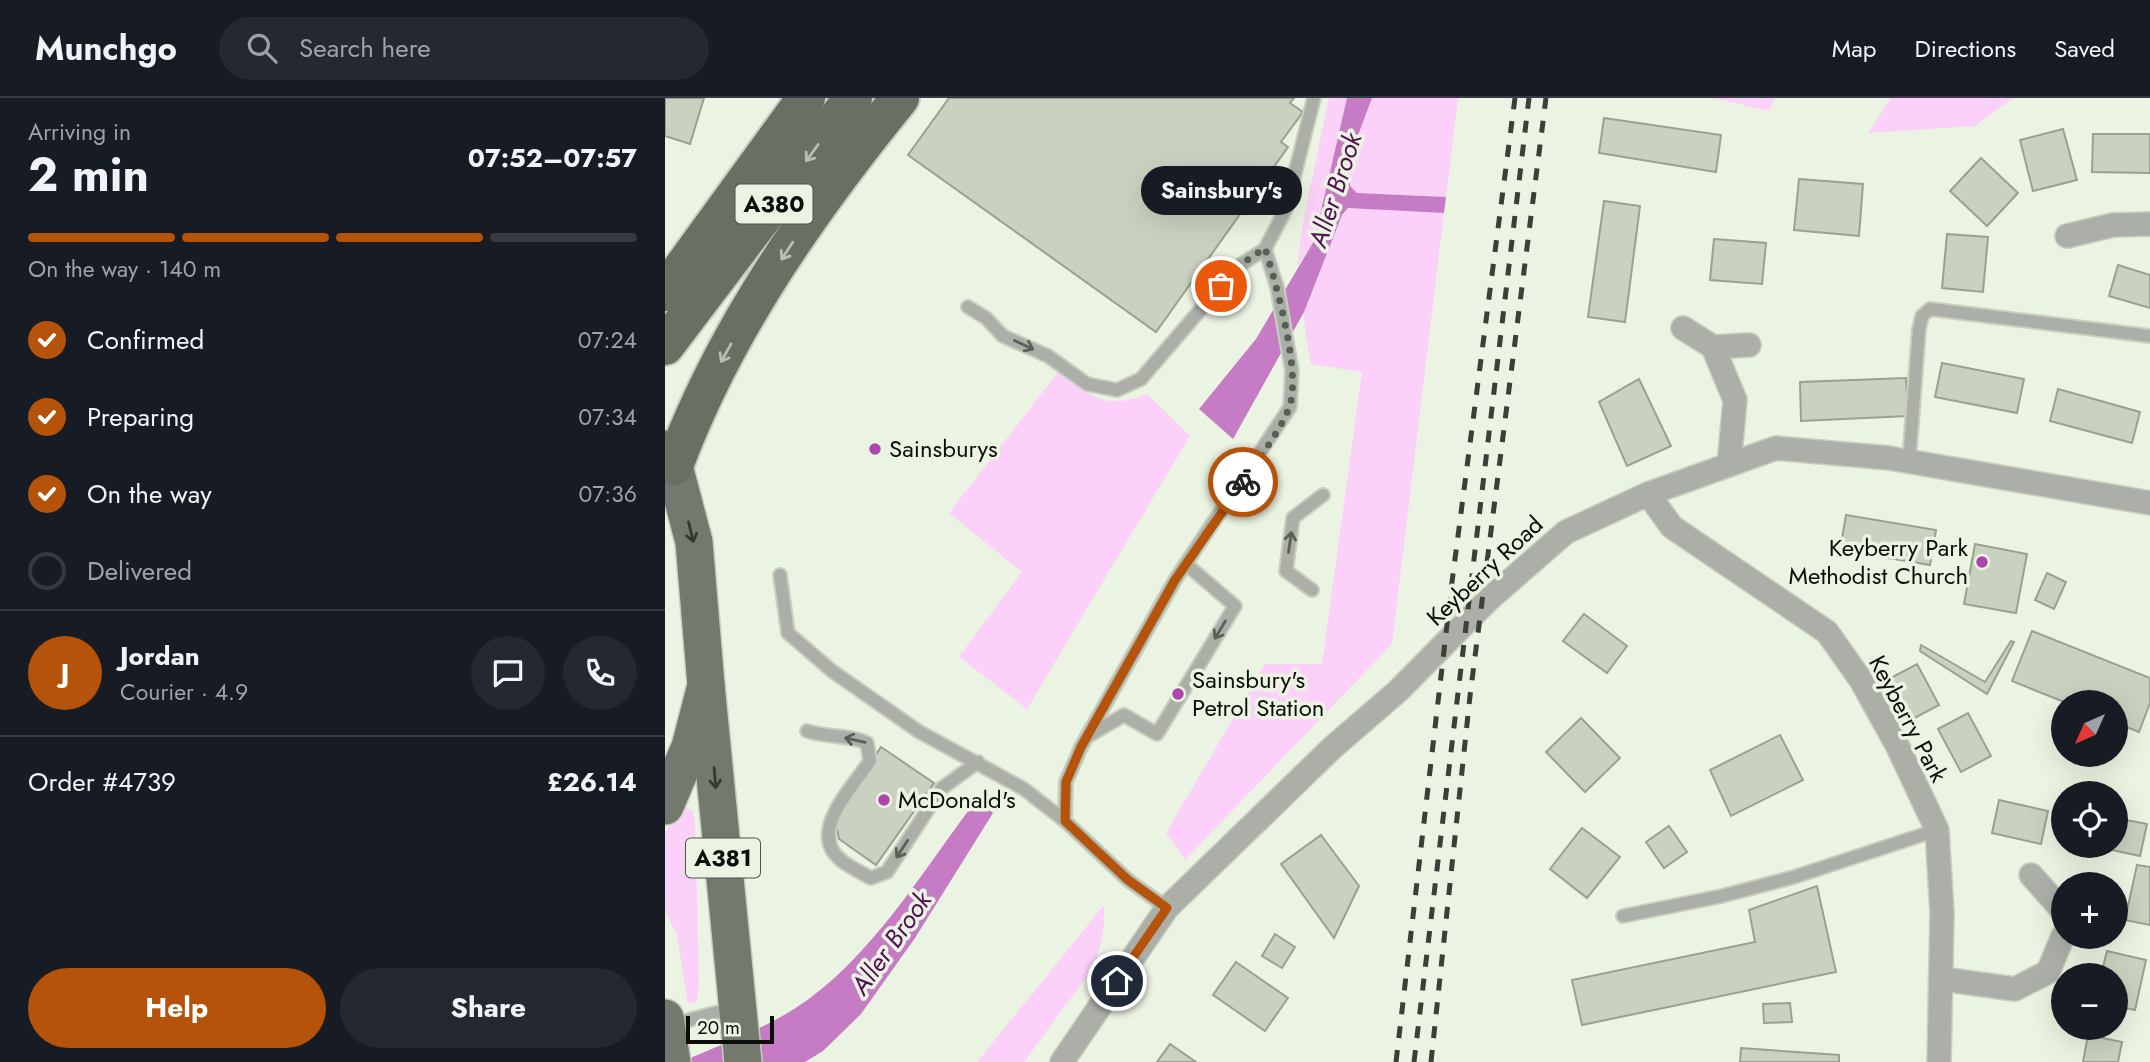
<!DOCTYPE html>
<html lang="en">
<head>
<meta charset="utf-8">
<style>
  :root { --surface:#171b24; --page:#242831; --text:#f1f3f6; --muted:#9ea1a6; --line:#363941; --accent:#b45309 }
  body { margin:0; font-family:Jost,sans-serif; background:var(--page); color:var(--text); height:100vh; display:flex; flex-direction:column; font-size:26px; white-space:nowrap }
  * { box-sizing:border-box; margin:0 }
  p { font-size:23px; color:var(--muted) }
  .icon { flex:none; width:38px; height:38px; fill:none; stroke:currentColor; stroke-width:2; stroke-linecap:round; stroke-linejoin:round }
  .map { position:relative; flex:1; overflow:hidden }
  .sheet { display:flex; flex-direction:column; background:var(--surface); width:665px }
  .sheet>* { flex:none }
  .needle { width:46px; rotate:225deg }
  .fabs { position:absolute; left:1386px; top:592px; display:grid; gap:14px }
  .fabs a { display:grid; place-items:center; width:77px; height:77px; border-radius:50%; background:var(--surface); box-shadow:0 7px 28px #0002; font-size:35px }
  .scale { position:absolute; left:21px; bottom:18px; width:88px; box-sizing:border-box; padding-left:7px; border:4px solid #0c0f09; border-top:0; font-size:19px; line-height:24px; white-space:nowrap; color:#0c0f09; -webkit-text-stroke:5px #ebf3e2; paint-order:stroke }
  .pin { position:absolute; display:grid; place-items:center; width:60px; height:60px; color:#fff; margin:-30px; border:4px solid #fff; border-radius:50%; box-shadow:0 2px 7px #0007 }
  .courier { position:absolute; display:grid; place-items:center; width:70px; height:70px; margin:-35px; border:5px solid #b45309; border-radius:50%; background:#fff; color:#222; box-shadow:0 2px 9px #0007 }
  .bubble { position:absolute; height:49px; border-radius:24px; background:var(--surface); box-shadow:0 7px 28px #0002; font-size:23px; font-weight:700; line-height:49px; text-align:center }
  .overview em { font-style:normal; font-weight:700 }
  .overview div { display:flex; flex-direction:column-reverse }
  .overview { display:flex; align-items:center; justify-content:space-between; height:119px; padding:0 28px }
  h1 { font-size:46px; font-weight:700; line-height:52px }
  .bar { display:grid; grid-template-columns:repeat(4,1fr); gap:10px 7px; align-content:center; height:84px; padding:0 28px }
  .bar i { height:9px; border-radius:5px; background:var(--line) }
  .bar .selected { background:var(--accent) }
  .bar p { grid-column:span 4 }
  .line { display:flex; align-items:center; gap:18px; padding:0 28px; border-top:2px solid var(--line) }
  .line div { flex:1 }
  .round { display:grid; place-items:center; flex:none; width:74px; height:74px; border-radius:37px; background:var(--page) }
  ol { padding:0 28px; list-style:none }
  li { display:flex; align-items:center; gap:21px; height:77px }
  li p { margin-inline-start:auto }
  li .icon { padding:7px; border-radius:50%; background:var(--accent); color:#fff; stroke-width:4 }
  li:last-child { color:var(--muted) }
  li i { width:38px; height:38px; border:4px solid var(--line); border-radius:50% }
  .cta { display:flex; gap:14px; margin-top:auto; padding:14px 28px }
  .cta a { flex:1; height:80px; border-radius:42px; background:var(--accent); color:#fff; font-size:28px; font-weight:700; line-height:80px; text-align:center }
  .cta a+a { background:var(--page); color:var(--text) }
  header { display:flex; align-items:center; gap:42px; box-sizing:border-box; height:98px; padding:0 35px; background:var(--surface); border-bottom:2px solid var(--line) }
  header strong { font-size:33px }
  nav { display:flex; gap:38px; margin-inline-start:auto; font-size:24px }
  .search { width:490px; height:63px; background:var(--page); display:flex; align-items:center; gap:18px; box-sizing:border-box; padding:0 24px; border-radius:38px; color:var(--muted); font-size:26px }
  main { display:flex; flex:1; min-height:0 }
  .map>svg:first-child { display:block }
</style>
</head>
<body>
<header>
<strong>Munchgo</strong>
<div class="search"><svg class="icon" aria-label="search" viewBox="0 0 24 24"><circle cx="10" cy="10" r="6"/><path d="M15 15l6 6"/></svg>Search here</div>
<nav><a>Map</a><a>Directions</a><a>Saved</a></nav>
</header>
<main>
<section class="sheet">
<div class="overview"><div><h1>2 min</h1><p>Arriving in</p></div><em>07:52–07:57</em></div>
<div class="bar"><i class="selected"></i><i class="selected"></i><i class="selected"></i><i></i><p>On the way · 140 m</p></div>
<ol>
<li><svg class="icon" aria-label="check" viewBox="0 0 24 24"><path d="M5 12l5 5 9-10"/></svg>Confirmed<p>07:24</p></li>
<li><svg class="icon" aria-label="check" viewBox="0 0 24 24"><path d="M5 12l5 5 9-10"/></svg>Preparing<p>07:34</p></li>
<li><svg class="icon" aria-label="check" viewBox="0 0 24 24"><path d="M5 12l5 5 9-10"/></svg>On the way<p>07:36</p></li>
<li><i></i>Delivered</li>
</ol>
<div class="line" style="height:126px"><b class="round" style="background:var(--accent);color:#fff">J</b><div><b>Jordan</b><p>Courier · 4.9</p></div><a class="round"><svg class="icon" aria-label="chat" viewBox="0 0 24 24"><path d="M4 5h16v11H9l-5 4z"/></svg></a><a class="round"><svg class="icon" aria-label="phone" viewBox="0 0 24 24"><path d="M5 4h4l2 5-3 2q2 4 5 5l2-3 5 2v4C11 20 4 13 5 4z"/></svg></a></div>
<div class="line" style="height:91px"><div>Order #4739</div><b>£26.14</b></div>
<div class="cta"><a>Help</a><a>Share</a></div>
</section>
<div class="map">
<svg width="1485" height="964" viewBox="0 0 1485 964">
  <rect width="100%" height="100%" fill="#ebf3e2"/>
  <g fill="#fbd1fa">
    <polygon points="664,0 682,0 649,143 632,169 638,124"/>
    <polygon points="707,0 793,0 781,99 692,95 685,88 684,61"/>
    <polygon points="1048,0 1110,0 1104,13"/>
    <polygon points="1226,0 1348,0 1310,28 1203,35"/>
    <path d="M 683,110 L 779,115 L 727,546 L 520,762 L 501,735 L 600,566 L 657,566 L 697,274 L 646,266 C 644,250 639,232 639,216 C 639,199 671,122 683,110 Z"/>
    <path d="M 394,273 C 426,298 440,313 482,296 L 525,338 L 362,611 L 294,559 L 357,474 L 284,415 Z"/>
    <polygon points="21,709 28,713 30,724 34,884 32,902 29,906 23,905 12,837 0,813 0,735 11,717"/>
    <polygon points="439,807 439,829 431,866 359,964 312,964"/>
  </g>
  <g fill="#c57cc4">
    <polygon points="682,0 707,0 684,61 685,88 692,95 781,99 779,115 683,110 677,117 639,214 568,341 534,311 591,241 649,143"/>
    <path d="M 312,701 L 328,715 L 250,840 L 196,916 L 158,953 L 140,964 L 17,964 C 54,947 95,933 129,911 C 204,864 259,771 312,701 Z"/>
  </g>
  <g fill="#c9d1c0" stroke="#9aa191" stroke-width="2">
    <polygon points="0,0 39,0 25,46 0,38"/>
    <polygon points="284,0 629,0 625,5 638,14 616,44 623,49 491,234 243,57"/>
    <polygon points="939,20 1056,37 1051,74 934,55"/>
    <polygon points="1398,31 1412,82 1368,93 1355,42"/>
    <polygon points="1428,36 1485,36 1485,75 1427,74"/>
    <polygon points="1316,60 1353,95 1322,128 1285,93"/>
    <polygon points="1134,81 1198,86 1194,138 1129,132"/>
    <polygon points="939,103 975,108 960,224 923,219"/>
    <polygon points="1282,136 1323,139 1318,194 1277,190"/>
    <polygon points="1049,141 1101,145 1097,186 1045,182"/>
    <polygon points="1453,167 1485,177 1485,210 1444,198"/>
    <polygon points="1277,265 1359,281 1352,315 1270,299"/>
    <polygon points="1241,280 1243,318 1136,323 1135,284"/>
    <polygon points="974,281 1006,348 962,368 934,304"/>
    <polygon points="1393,291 1475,314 1467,345 1385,323"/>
    <polygon points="1181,417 1271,432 1265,467 1175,452"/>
    <polygon points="1310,446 1362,456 1351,515 1299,506"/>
    <polygon points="1382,475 1401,484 1389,511 1370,502"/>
    <polygon points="919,516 962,548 942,575 898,543"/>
    <polygon points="1367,533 1485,580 1485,605 1474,634 1451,625 1451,604 1399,604 1347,583"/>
    <polygon points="1346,543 1349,544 1322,596 1255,553 1256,547 1320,584"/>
    <polygon points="1252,566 1274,607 1246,622 1224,581"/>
    <polygon points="1303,615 1326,658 1296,674 1273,631"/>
    <polygon points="916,620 955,660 920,694 881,654"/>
    <polygon points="1115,637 1138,682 1066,718 1045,672"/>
    <polygon points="216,649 269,685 211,767 174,741 170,720"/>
    <polygon points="1334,702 1383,713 1376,746 1327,735"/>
    <polygon points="1451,720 1482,726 1475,758 1424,747 1451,747"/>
    <polygon points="1004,728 1022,754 999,770 981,744"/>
    <polygon points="917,730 955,759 922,800 885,771"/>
    <polygon points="656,737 694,788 669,840 616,766"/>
    <polygon points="1472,767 1485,769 1485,827 1460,822"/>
    <polygon points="1152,788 1171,874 917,927 907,882 1090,844 1084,812"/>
    <polygon points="610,836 630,849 617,870 597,858"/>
    <polygon points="1442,853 1481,862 1470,912 1451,908 1451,877 1436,877"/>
    <polygon points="571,864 623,900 600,933 548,897"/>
    <polygon points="1125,905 1127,924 1099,925 1098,906"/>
    <polygon points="1423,937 1457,944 1453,964 1418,964"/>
    <polygon points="505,946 531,964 492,964"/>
    <polygon points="1076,950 1174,957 1174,964 1075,964"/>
  </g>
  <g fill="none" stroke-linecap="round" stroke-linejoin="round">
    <defs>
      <g id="service">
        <polyline points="303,209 321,220 338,238 383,258 422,286 452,292 476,281 572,169 600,151 621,111 649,0"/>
        <polyline points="1244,364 1254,231 1257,218 1265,211 1485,238"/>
        <polyline points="115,477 123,535 167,573 253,633 359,691 400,723 463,782 502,810"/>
        <polyline points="647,492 621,473 628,420 658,397"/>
        <path d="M 142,633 C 163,640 183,636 202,645 L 205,663 C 187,690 141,735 177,763 C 186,770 197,775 206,780 L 222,774 L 277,690 L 313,664"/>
        <polyline points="423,638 459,617 492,636 570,508 521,466"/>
        <polyline points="400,723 401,684 416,649 510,482 625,309 627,273 612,189 600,151"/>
        <polyline points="958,818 1057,798 1129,779 1272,732"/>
        <polyline points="5,927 69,910"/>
      </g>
      <g id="minor">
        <polyline points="1402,138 1448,127 1485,126"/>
        <polyline points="1018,230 1048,249 1070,302 1064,367"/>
        <polyline points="1048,249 1084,247"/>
        <polyline points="983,396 1007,429 1162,534 1196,582 1233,649 1272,732 1277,815 1274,964"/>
        <polyline points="1366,777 1398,813"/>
        <polyline points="1277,881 1350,891 1383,874 1398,838"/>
        <polyline points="397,964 502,810 667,650 733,593 823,502 901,434 983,396 1111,350 1224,360 1485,405"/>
      </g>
      <g id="primary">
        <polyline points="0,351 9,368 29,444 41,587 25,649 0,708"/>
        <polyline points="41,587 78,964"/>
        <polyline points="0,920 7,964"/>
      </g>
      <g id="trunk">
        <polyline points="0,194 141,0"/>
        <polyline points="0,248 188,0"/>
        <path d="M 9,368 C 59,233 144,112 235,0"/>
      </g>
    </defs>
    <use href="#service" stroke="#c7cfbf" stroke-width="16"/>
    <use href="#minor" stroke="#c7cfbf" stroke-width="26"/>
    <use href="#primary" stroke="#c7cfbf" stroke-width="40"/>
    <use href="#trunk" stroke="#c7cfbf" stroke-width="42"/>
    <use href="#service" stroke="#abafa8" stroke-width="12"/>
    <use href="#minor" stroke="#abafa8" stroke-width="23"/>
    <use href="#primary" stroke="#73796d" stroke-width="37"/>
    <use href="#trunk" stroke="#697062" stroke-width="38"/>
    <g stroke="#3b3f37" stroke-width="5" stroke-dasharray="12 12" stroke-linecap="butt">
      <polyline points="731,964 787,484 850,0"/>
      <polyline points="749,964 864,0"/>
      <polyline points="766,964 805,598 881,0"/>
    </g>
  </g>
  <defs><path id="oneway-shaft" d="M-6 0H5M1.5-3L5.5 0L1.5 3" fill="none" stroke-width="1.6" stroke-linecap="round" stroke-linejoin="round" transform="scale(1.75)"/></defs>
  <g stroke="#b7bfaf">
    <use href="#oneway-shaft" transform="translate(147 55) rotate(126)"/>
    <use href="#oneway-shaft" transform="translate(122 153) rotate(123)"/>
    <use href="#oneway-shaft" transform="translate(61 255) rotate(119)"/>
  </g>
  <g stroke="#5c5f58">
    <use href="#oneway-shaft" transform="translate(359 247) rotate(25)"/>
    <use href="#oneway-shaft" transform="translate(625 444) rotate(-82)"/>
    <use href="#oneway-shaft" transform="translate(555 532) rotate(121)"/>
    <use href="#oneway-shaft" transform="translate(190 642) rotate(-167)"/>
    <use href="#oneway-shaft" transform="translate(237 751) rotate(123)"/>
  </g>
  <g stroke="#353931">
    <use href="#oneway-shaft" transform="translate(26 434) rotate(76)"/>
    <use href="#oneway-shaft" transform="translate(50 680) rotate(85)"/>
  </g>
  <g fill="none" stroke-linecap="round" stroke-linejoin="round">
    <path stroke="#5a5f55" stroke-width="7" stroke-dasharray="0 12.6" d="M 556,188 L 572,169 L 600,150 C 611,186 637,276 624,310 C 614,335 593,362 578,384"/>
    <polyline stroke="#b45309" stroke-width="9" points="452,883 502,810 463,782 400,723 401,684 416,649 510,482 578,384"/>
  </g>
  <g fill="#ab47ac" stroke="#ebf3e2" stroke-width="2.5">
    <circle cx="210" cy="351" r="7"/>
    <circle cx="1317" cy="464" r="7"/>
    <circle cx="513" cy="596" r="7"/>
    <circle cx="219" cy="702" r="7"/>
  </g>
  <g text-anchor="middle" stroke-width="7" stroke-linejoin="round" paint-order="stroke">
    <g fill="#ebf3e2" stroke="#4f534a" stroke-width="2">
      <rect x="70.5" y="86.5" width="77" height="39" rx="5"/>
      <rect x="21" y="740.5" width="74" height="39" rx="5"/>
    </g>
    <g font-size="23" font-weight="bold" fill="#0c0f09">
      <text x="109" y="114">A380</text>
      <text x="58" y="768">A381</text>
    </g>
    <g font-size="24" fill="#0c0f09" stroke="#ebf3e2" text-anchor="start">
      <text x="224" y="359">Sainsburys</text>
      <text x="1303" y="458" text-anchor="end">Keyberry Park<tspan x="1303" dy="28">Methodist Church</tspan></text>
      <text x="527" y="590">Sainsbury's<tspan x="527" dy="28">Petrol Station</tspan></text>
      <text x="233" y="710">McDonald's</text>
    </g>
    <g font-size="24" fill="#0c0f09" stroke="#ebf3e2">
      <text transform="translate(820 473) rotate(-43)" y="8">Keyberry Road</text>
      <text transform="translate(1243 621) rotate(62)" y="8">Keyberry Park</text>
    </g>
    <g font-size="26" font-style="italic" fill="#531155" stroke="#ebf3e2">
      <text transform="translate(670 92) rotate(-72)" y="9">Aller Brook</text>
      <text transform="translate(226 845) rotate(-55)" y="9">Aller Brook</text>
    </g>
  </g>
</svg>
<div class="fabs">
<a><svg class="needle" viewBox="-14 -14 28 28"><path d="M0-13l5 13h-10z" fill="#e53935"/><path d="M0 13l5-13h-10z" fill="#9ea1a6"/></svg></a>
<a><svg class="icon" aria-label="locate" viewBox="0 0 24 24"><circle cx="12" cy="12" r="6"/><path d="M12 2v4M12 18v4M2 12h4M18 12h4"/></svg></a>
<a>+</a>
<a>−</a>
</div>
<div class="scale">20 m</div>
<div class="pin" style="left:556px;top:188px;background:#ea580c"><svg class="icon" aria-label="bag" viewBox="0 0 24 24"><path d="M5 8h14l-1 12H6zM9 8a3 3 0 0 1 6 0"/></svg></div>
<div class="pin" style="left:452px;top:883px;background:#1f2937"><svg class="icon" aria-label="home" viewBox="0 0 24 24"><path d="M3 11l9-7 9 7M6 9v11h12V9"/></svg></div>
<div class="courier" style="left:578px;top:384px"><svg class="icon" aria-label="bike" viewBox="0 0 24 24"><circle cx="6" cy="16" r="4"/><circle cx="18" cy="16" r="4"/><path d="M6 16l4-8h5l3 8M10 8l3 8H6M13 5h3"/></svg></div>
<div class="bubble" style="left:476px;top:68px;width:161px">Sainsbury's</div>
</div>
</main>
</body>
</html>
